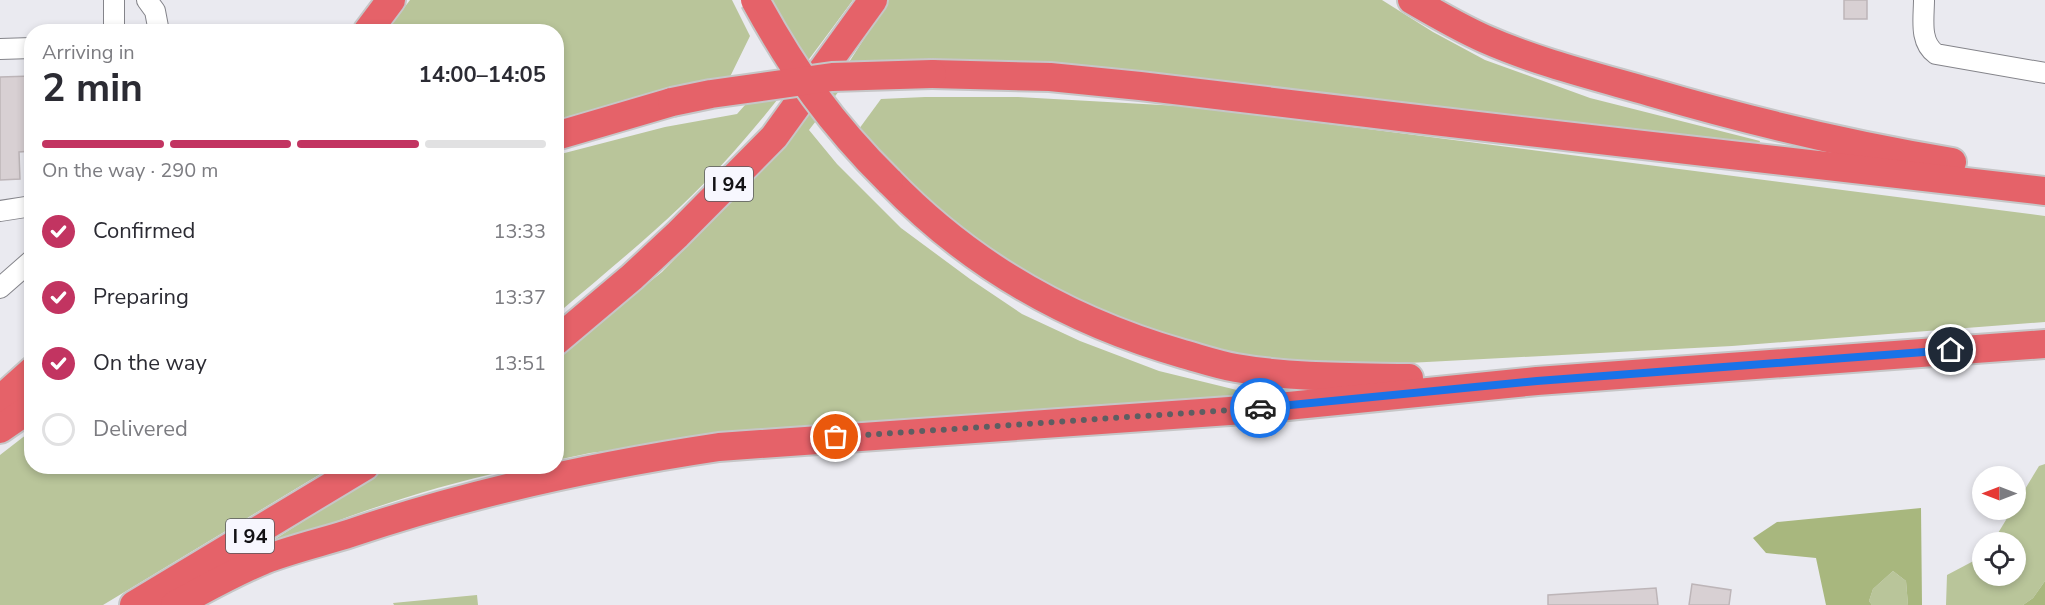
<!DOCTYPE html>
<html lang="en">
<head>
<meta charset="utf-8">
<style>
  :root { --surface:#fff; --page:#f7f7f7; --text:#2b2b33; --muted:#7c7c81; --line:#e1e1e2; --accent:#c23461 }
  body { margin:0; font-family:"Nunito Sans",sans-serif; background:var(--page); color:var(--text); height:100vh; display:flex; flex-direction:column; font-size:22px; white-space:nowrap }
  * { box-sizing:border-box; margin:0 }
  p { font-size:20px; color:var(--muted) }
  .icon { flex:none; width:33px; height:33px; fill:none; stroke:currentColor; stroke-width:2; stroke-linecap:round; stroke-linejoin:round }
  .map { position:relative; flex:1; overflow:hidden }
  .sheet { position:absolute; left:24px; top:24px; width:540px; height:450px; display:flex; flex-direction:column; background:var(--surface); border-radius:24px; box-shadow:0 3px 9px #0003 }
  .sheet>* { flex:none }
  .needle { width:39px; rotate:270deg }
  .controls { position:absolute; left:1972px; top:466px; display:grid; gap:12px }
  .controls a { display:grid; place-items:center; width:54px; height:54px; border-radius:50%; background:var(--surface); box-shadow:0 3px 9px #0003; font-size:30px }
  .pin { position:absolute; display:grid; place-items:center; width:51px; height:51px; color:#fff; margin:-26px; border:3px solid #fff; border-radius:50%; box-shadow:0 2px 6px #0007 }
  .courier { position:absolute; display:grid; place-items:center; width:60px; height:60px; margin:-30px; border:4px solid #1a73e8; border-radius:50%; background:#fff; color:#222; box-shadow:0 2px 8px #0007 }
  .overview em { font-style:normal; font-weight:700 }
  .overview div { display:flex; flex-direction:column-reverse }
  .overview { display:flex; align-items:center; justify-content:space-between; height:102px; padding:0 18px }
  h1 { font-size:39px; font-weight:700; line-height:45px }
  .bar { display:grid; grid-template-columns:repeat(4,1fr); gap:9px 6px; align-content:center; height:72px; padding:0 18px }
  .bar i { height:8px; border-radius:4px; background:var(--line) }
  .bar .active { background:var(--accent) }
  .bar p { grid-column:span 4 }
  ol { padding:0 18px; list-style:none }
  li { display:flex; align-items:center; gap:18px; height:66px }
  li p { margin-inline-start:auto }
  li .icon { padding:6px; border-radius:50%; background:var(--accent); color:#fff; stroke-width:4 }
  li:last-child { color:var(--muted) }
  li i { width:33px; height:33px; border:3px solid var(--line); border-radius:50% }
  .map>svg:first-child { display:block }
</style>
</head>
<body>
<div class="map">
<svg width="2045" height="605" viewBox="0 0 2045 605">
  <rect width="100%" height="100%" fill="#eaeaf0"/>
  <g fill="#b9c59a">
    <polygon points="410,0 732,0 750,36 727,83 557,124 556,32 386,32"/>
    <path d="M 767,0 L 853,0 C 800,72 746,145 680,207 C 641,244 598,279 557,314 L 557,155 L 665,127 L 737,114 L 794,50 Z"/>
    <polygon points="889,0 1382,0 1433,32 1485,60 1590,98 1760,141 1758,147 856,69 809,130 837,164 901,228 970,279 1022,314 1080,341 1159,371 1245,392 1244,400 703,439 590,453 557,460 557,356 662,272 753,179 844,70"/>
    <polygon points="925,97 1018,97 1197,107 2045,216 2045,322 1732,346 1389,364 1286,366 1122,326 1029,279 925,205 856,133 881,99"/>
    <polygon points="31,431 32,466 332,467 103,605 0,605 0,455"/>
    <polygon points="2045,464 2045,581 2033,598 2023,605 1946,605 1947,575 1983,556 1983,576 2016,576 2016,543 1992,543 2012,510 2016,510 2016,504 2039,466"/>
    <path d="M 389,467 L 524,467 C 439,484 354,512 275,546 L 272,541 Z"/>
    <polygon points="1893,571 1906,581 1908,605 1872,605 1869,601 1873,589"/>
    <polygon points="477,595 478,605 394,605 393,603"/>
  </g>
  <g fill="#a8b77e">
    <polygon points="1921,508 1922,605 1908,605 1906,581 1893,571 1873,589 1869,601 1872,605 1826,605 1816,558 1766,553 1753,538 1777,522"/>
    <polygon points="2045,581 2045,605 2023,605 2033,598"/>
  </g>
  <g fill="#d8d0d3" stroke="#bdb5b8" stroke-width="1.5">
    <rect x="1844" y="0" width="23" height="19"/>
    <polygon points="32,76 32,151 19,152 20,179 0,180 0,77"/>
    <polygon points="1692,584 1731,590 1729,605 1689,605"/>
    <polygon points="1656,588 1658,605 1548,605 1548,595"/>
  </g>
  <g fill="none" stroke-linecap="round" stroke-linejoin="round">
    <defs>
      <g id="minor">
        <polyline points="147,0 155,11 159,32"/>
        <path d="M 1924,0 C 1924,18 1919,42 1936,54 L 2045,73"/>
        <polyline points="114,32 114,0"/>
        <polyline points="0,49 32,48"/>
        <polyline points="0,211 32,206"/>
        <polyline points="0,288 32,260"/>
      </g>
      <g id="highway">
        <path d="M 1412,0 C 1436,14 1460,28 1485,39 C 1537,62 1594,76 1650,92 C 1749,121 1850,145 1952,162"/>
        <polyline points="367,32 391,0"/>
        <polyline points="932,74 1050,77 1140,86 1434,121 2045,191"/>
        <polyline points="556,136 672,102"/>
        <path d="M 889,181 C 970,265 1071,322 1183,354 C 1201,359 1218,365 1236,368 C 1293,378 1351,377 1409,378"/>
        <polyline points="556,341 632,277 677,235 774,137 873,0"/>
        <polyline points="0,400 32,371"/>
        <polyline points="0,429 32,407"/>
        <polyline points="134,605 365,466"/>
        <path d="M 175,605 C 204,589 233,573 264,560 C 292,549 323,542 351,533 C 472,492 593,466 719,447 L 1258,409 L 1537,381 L 2045,344"/>
      </g>
    </defs>
    <use href="#minor" stroke="#84848a" stroke-width="22"/>
    <use href="#highway" stroke="#c6c6c7" stroke-width="32"/>
    <use href="#minor" stroke="#fff" stroke-width="20"/>
    <use href="#highway" stroke="#e56269" stroke-width="28"/>
    <defs>
      <g id="highway-bridge">
        <path d="M 755,0 C 793,70 832,125 889,181"/>
        <polyline points="672,102 711,94 832,77 932,74"/>
      </g>
    </defs>
    <use href="#highway-bridge" stroke="#c6c6c7" stroke-width="32" stroke-linecap="butt"/>
    <use href="#highway-bridge" stroke="#e56269" stroke-width="28"/>
  </g>
  <g fill="none" stroke-linecap="round" stroke-linejoin="round">
    <polyline stroke="#5e5e62" stroke-width="6" stroke-dasharray="0 10.8" points="836,437 1260,408"/>
    <polyline stroke="#1a73e8" stroke-width="8" points="1260,408 1537,381 1951,350"/>
  </g>
  <g text-anchor="middle" stroke-width="4.5" stroke-linejoin="round" paint-order="stroke">
    <g fill="#f7f7fe" stroke="#57575b" stroke-width="1.5">
      <rect x="705" y="167" width="48" height="34" rx="4.5"/>
      <rect x="226" y="519" width="48" height="34" rx="4.5"/>
    </g>
    <g font-size="20" font-weight="bold" fill="#131215">
      <text x="729" y="191">I 94</text>
      <text x="250" y="543">I 94</text>
    </g>
  </g>
</svg>
<div class="controls">
<a><svg class="needle" viewBox="-14 -14 28 28"><path d="M0-13l5 13h-10z" fill="#e53935"/><path d="M0 13l5-13h-10z" fill="#7c7c81"/></svg></a>
<a><svg class="icon" aria-label="locate" viewBox="0 0 24 24"><circle cx="12" cy="12" r="6"/><path d="M12 2v4M12 18v4M2 12h4M18 12h4"/></svg></a>
</div>
<div class="pin" style="left:836px;top:437px;background:#ea580c"><svg class="icon" aria-label="bag" viewBox="0 0 24 24"><path d="M5 8h14l-1 12H6zM9 8a3 3 0 0 1 6 0"/></svg></div>
<div class="pin" style="left:1951px;top:350px;background:#1f2937"><svg class="icon" aria-label="home" viewBox="0 0 24 24"><path d="M3 11l9-7 9 7M6 9v11h12V9"/></svg></div>
<div class="courier" style="left:1260px;top:408px"><svg class="icon" aria-label="car" viewBox="0 0 24 24"><path d="M5 17H2v-5l4-1 3-4h7l3 4 3 1v5h-3M9 17h6M6 11h13"/><circle cx="7" cy="17" r="2"/><circle cx="17" cy="17" r="2"/></svg></div>
<section class="sheet">
<div class="overview"><div><h1>2 min</h1><p>Arriving in</p></div><em>14:00–14:05</em></div>
<div class="bar"><i class="active"></i><i class="active"></i><i class="active"></i><i></i><p>On the way · 290 m</p></div>
<ol>
<li><svg class="icon" aria-label="check" viewBox="0 0 24 24"><path d="M5 12l5 5 9-10"/></svg>Confirmed<p>13:33</p></li>
<li><svg class="icon" aria-label="check" viewBox="0 0 24 24"><path d="M5 12l5 5 9-10"/></svg>Preparing<p>13:37</p></li>
<li><svg class="icon" aria-label="check" viewBox="0 0 24 24"><path d="M5 12l5 5 9-10"/></svg>On the way<p>13:51</p></li>
<li><i></i>Delivered</li>
</ol>
</section>
</div>
</body>
</html>
